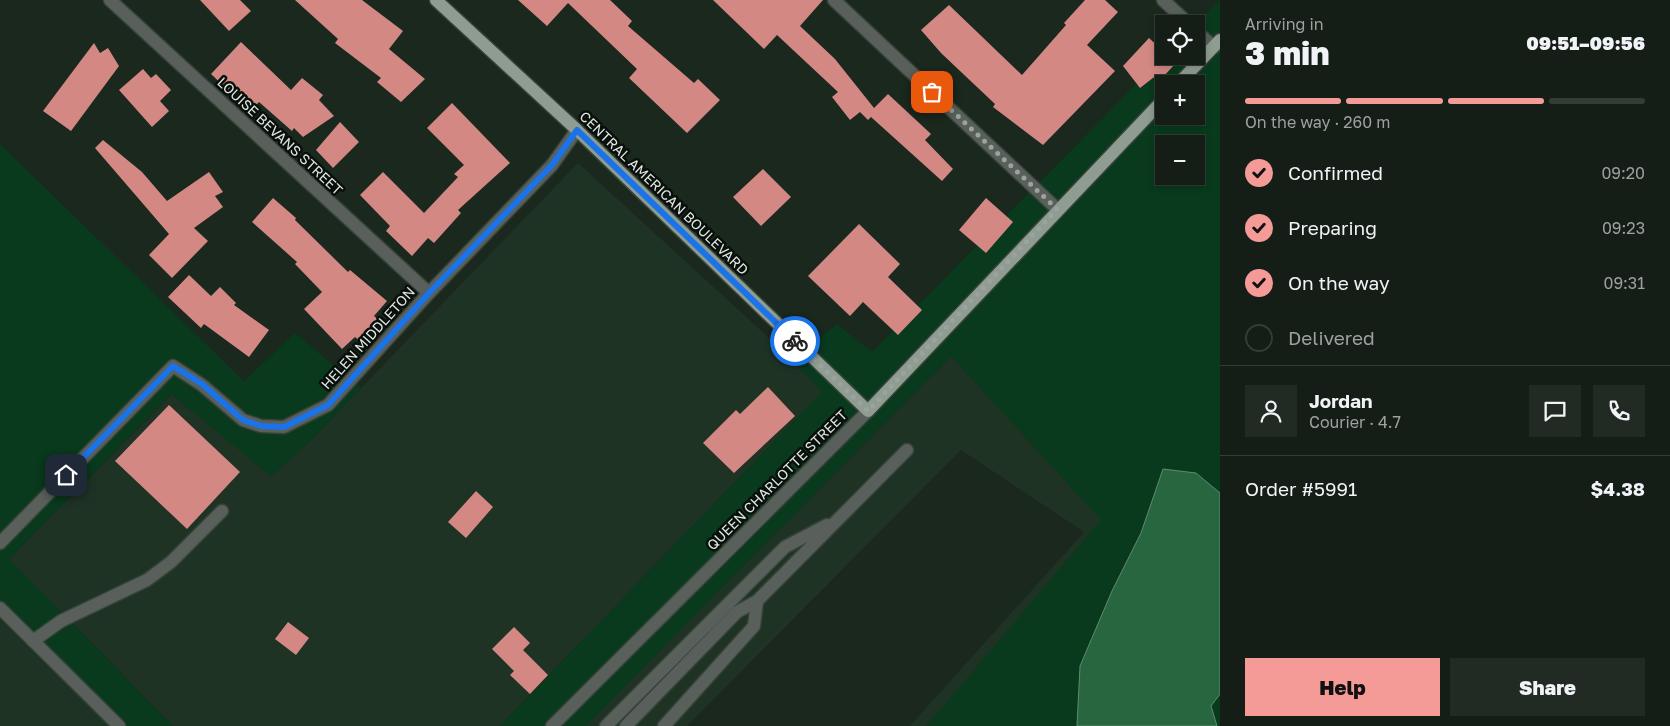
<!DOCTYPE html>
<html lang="en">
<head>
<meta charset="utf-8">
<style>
  :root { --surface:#141e16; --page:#212b23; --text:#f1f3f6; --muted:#9da2a1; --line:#333c35; --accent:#f59b97 }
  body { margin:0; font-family:"Golos Text",sans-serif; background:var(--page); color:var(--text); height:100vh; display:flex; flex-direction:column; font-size:19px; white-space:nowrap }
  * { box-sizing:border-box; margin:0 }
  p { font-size:16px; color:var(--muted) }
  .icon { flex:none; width:28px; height:28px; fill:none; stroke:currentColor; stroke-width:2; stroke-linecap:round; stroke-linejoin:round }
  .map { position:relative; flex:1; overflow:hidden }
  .details { display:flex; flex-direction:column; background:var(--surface); width:450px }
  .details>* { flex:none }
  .tools { position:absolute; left:1155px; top:15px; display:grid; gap:10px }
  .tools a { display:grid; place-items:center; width:50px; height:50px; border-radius:0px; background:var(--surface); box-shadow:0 2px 8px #0003,0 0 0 1px var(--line); font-size:25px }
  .pin { position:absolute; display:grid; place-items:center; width:42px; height:42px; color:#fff; margin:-21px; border-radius:10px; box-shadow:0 2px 8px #0006 }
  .courier { position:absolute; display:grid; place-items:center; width:50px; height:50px; margin:-25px; border:4px solid #1a73e8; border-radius:50%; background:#fff; color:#222; box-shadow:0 1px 6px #0007 }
  .headline em { font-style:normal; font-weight:800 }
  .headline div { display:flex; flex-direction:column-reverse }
  .headline { display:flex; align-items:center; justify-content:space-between; height:85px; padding:0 25px }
  h1 { font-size:32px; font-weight:800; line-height:38px }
  .bar { display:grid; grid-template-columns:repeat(4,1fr); gap:8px 5px; align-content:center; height:60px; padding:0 25px }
  .bar i { height:6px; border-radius:4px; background:var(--line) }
  .bar .active { background:var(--accent) }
  .bar p { grid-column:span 4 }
  .line { display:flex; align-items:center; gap:12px; padding:0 25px; border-top:1px solid var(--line) }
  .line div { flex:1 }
  .round { display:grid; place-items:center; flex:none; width:52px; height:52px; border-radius:0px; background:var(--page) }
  ol { padding:0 25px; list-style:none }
  li { display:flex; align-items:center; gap:15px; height:55px }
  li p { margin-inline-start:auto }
  li .icon { padding:5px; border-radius:50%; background:var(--accent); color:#111; stroke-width:4 }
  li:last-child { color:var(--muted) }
  li i { width:28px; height:28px; border:2px solid var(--line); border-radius:50% }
  .cta { display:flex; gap:10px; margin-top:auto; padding:10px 25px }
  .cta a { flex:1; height:58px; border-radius:0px; background:var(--accent); color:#111; font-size:20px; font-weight:800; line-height:58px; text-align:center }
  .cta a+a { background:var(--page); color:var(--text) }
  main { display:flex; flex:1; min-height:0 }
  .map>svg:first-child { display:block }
</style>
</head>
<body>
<main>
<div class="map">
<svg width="1220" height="726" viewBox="0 0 1220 726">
  <rect width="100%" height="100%" fill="#1a281e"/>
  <g fill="#1f3325">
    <polygon points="578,163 792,359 822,392 500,726 173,726 9,559 172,394 271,476 310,441"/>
    <polygon points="951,356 1102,520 927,726 910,726 1084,532 961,450 687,726 585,726"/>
    <polygon points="0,619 109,726 0,726"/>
  </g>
  <g fill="#093a1d" fill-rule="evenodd">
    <path d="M 1220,0 L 1220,493 L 1196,473 L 1163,469 L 1141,533 L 1112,591 L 1080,666 L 1077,726 L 927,726 L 1101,520 L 951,356 L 585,726 L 500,726 L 822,392 L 792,359 L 837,324 L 872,352 L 1164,56 L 1196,56 L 1196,24 ZM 1164,84 L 1196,84 L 1196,116 L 1164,116 ZM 1164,144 L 1196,144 L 1196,176 L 1164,176 Z"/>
    <polygon points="0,144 244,381 295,333 361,388 310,441 271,476 171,394 9,559 173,726 109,726 0,619"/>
    <polygon points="1220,694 1220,726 1217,726 1210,706"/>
  </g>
  <polygon fill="#27663e" stroke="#5e8d6f" points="1163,469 1196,473 1220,493 1220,694 1211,706 1217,726 1077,726 1080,666 1112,591 1141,533"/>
  <g fill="#d38884">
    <polygon points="200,0 240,0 251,11 229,31"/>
    <polygon points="295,0 362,0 403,31 389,49 425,79 401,102 377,82 381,78 335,43 338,39"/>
    <polygon points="518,0 610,0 632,21 628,26 694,83 698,79 720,100 687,133 629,78 637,69 568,3 547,26"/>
    <polygon points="713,0 823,0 800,26 835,59 874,108 888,94 931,134 925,140 953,169 942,181 871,117 868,120 860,112 850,120 832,97 838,92 777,35 764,49"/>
    <polygon points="1085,0 1105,0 1118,12 1087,45 1115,71 1043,145 993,107 995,104 941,53 921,30 949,5 1022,75 1066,25 1064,23"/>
    <polygon points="1149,38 1164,52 1164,56 1169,56 1176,63 1162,78 1158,74 1140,88 1123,66"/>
    <polygon points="241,42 291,90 302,78 323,95 319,100 334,116 303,137 294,128 292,131 259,102 250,111 211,74"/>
    <polygon points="94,43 100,53 108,48 119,66 71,131 43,111"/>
    <polygon points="143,69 151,78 156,74 171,90 160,101 169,111 152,127 119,90"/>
    <polygon points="452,103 510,163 458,210 461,213 434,243 428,238 412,256 386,231 390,226 360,195 383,172 424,213 458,177 454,174 464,165 427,128"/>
    <polygon points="340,122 359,142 333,168 316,150"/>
    <polygon points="103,140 142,172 167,201 209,172 223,192 215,196 223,207 194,228 208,241 172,278 149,255 169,234 95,148"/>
    <polygon points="763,169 791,197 761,226 733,197"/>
    <polygon points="273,198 296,218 295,220 348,272 350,270 387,301 374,316 381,322 362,343 355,337 342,349 304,309 322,292 295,264 297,262 252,222"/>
    <polygon points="986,198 1013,222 986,253 959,230"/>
    <polygon points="859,224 900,264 888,277 922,310 898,335 863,302 850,316 808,276"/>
    <polygon points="189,275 211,296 220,287 236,303 234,305 269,330 249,357 204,324 201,328 168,297"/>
    <polygon points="768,387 795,416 734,473 703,443 736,410 740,414"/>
    <polygon points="169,405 240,472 187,529 115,461"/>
    <polygon points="476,491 493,507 466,538 448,522"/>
    <polygon points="288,622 309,638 296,655 275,639"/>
    <polygon points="514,627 530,643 523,650 548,675 530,694 510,675 514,671 492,649"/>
  </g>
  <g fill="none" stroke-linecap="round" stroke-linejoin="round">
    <defs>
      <g id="minor">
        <polyline points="110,0 429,293"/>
        <polyline points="834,0 1057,209"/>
        <polyline points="1163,0 1189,24"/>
        <polyline points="1196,31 1214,47"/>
        <polyline points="0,543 173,366 202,385 243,420 261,426 284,427 328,405 429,293 552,165 577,130"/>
        <polyline points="0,608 119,726"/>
        <polyline points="33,641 61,621 147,580 171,562 222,511"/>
        <polyline points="552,726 868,411"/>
        <polyline points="606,726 785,547 827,525"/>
        <polyline points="626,726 737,612 757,601 907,450"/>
        <polyline points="664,726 754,626 757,601"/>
      </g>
      <g id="major">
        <polyline points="436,0 577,130 868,411 1164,99"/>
        <polyline points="1178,84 1220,40"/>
      </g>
    </defs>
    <use href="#minor" stroke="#364339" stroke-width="15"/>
    <use href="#major" stroke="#364339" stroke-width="15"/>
    <use href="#minor" stroke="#59605b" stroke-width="12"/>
    <use href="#major" stroke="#8e9c91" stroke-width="12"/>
  </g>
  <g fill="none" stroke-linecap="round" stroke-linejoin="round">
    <polyline stroke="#9aa49d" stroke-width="5" stroke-dasharray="0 9" points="795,341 868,411 1057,209 932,92"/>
    <polyline stroke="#1a73e8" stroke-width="6" points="66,475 173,366 202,384 243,420 261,426 284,427 328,405 429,293 552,165 577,130 795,341"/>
  </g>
  <g text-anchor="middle" stroke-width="5" stroke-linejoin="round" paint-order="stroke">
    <g font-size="14" fill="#dfe7e1" stroke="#090f0b">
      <text transform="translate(280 136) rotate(43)" y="5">LOUISE BEVANS STREET</text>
      <text transform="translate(664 193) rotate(44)" y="5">CENTRAL AMERICAN BOULEVARD</text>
      <text transform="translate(368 338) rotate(-48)" y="5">HELEN MIDDLETON</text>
      <text transform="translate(777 480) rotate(-45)" y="5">QUEEN CHARLOTTE STREET</text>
    </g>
  </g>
</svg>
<div class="tools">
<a><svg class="icon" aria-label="locate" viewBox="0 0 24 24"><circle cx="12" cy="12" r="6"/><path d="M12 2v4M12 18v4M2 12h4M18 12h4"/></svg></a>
<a>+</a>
<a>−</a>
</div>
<div class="pin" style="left:932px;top:92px;background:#ea580c"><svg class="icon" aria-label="bag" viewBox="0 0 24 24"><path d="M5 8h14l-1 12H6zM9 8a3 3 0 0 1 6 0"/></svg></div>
<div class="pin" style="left:66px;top:475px;background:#1f2937"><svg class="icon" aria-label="home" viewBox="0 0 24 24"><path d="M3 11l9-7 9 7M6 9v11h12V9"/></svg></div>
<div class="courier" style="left:795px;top:341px"><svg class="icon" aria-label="bike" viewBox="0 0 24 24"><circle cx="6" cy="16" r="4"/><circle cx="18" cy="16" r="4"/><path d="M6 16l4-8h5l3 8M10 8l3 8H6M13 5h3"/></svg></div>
</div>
<section class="details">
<div class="headline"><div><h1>3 min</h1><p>Arriving in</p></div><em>09:51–09:56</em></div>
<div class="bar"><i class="active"></i><i class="active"></i><i class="active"></i><i></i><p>On the way · 260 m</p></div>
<ol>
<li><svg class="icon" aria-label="check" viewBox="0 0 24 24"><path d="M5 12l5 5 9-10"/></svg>Confirmed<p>09:20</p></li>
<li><svg class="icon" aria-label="check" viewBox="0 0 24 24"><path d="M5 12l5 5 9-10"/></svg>Preparing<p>09:23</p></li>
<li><svg class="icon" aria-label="check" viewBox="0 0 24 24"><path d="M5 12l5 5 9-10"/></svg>On the way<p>09:31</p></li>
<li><i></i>Delivered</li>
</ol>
<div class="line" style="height:90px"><a class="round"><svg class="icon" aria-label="person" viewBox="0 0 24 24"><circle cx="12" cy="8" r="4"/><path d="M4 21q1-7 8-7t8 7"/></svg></a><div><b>Jordan</b><p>Courier · 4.7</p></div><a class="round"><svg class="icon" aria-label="chat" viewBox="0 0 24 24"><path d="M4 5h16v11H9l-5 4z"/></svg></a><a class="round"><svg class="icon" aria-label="phone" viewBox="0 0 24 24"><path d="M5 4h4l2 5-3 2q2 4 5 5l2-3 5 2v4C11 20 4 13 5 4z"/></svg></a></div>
<div class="line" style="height:65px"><div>Order #5991</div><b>$4.38</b></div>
<div class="cta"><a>Help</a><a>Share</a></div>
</section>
</main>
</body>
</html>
